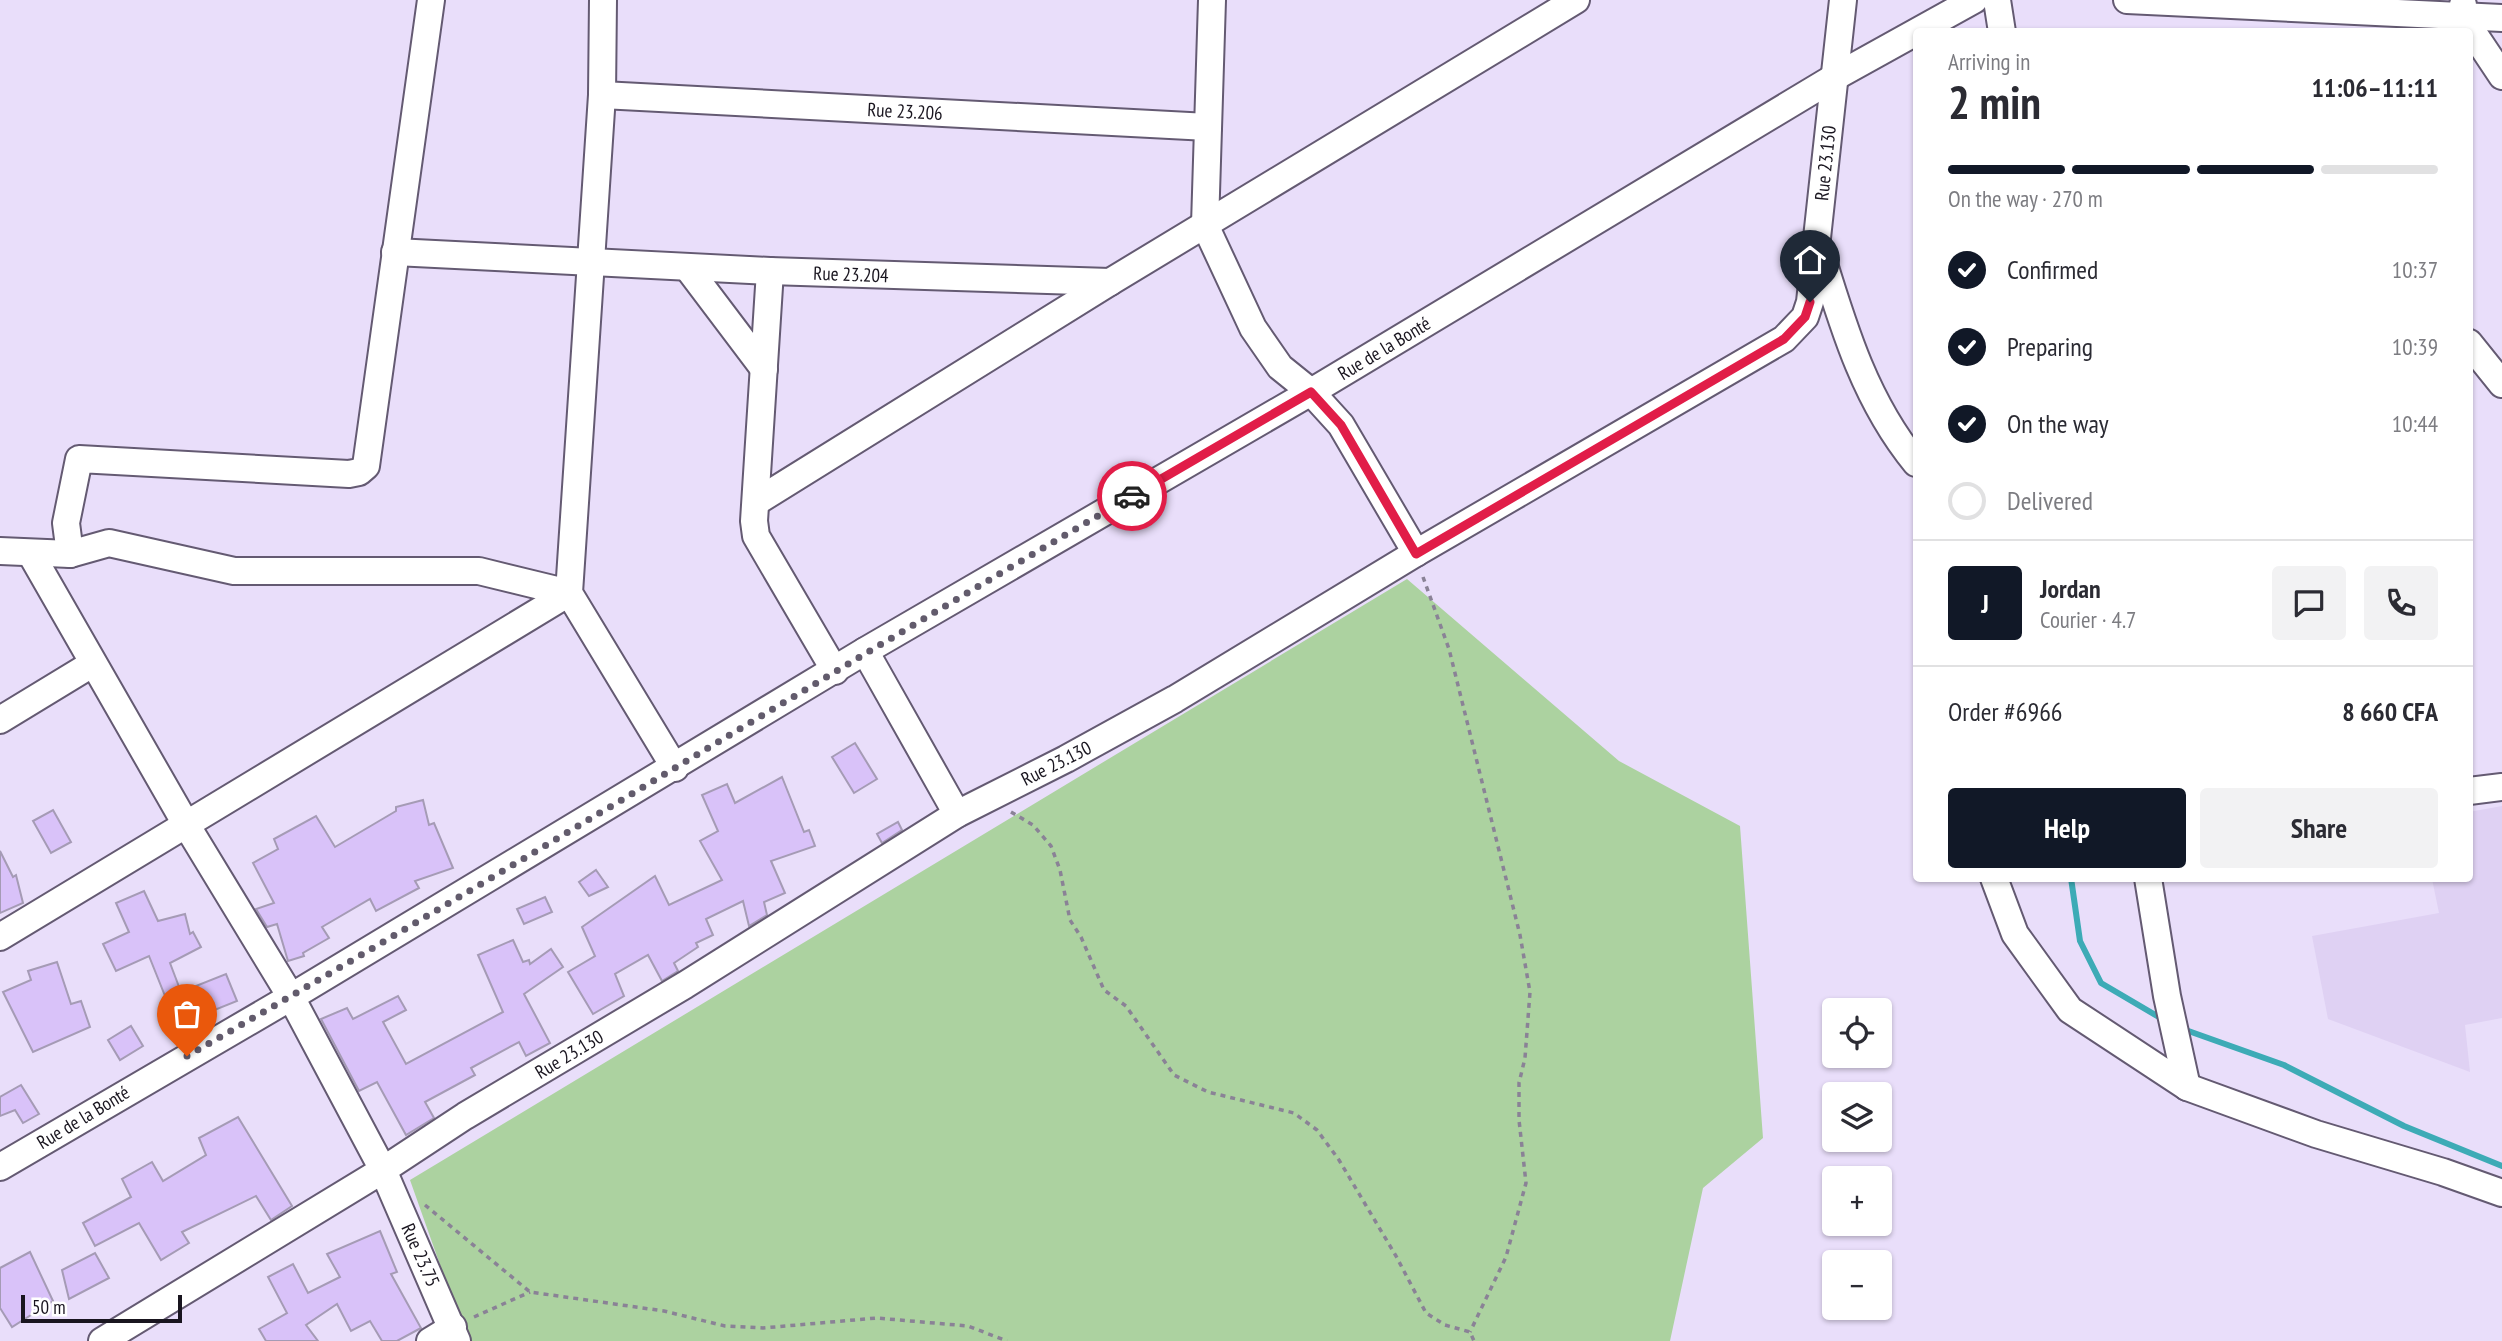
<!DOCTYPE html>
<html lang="en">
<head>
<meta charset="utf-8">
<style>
  :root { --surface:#fff; --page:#f2f2f3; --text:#2b2b33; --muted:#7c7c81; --line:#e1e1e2; --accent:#111827 }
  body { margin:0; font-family:"PT Sans Narrow",sans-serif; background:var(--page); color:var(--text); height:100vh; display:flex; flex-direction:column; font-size:26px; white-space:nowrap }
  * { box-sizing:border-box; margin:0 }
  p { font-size:23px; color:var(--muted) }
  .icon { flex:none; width:38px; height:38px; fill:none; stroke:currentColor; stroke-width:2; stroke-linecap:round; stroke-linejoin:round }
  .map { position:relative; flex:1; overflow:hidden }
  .panel { position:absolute; left:1913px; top:28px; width:560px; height:854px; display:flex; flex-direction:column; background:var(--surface); border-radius:7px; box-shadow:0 2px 5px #0004 }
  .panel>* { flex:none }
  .buttons { position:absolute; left:1822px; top:998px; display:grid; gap:14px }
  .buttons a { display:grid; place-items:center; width:70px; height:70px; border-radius:7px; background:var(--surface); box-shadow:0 2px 5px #0004; font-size:35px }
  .scale { position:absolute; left:21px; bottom:18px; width:161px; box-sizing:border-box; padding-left:7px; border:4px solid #19151f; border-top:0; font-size:19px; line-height:24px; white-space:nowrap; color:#19151f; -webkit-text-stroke:5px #fff; paint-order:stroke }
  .pin { position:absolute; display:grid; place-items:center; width:60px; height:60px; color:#fff; margin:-72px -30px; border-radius:50% 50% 50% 0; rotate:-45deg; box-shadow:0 0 7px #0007 }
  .pin .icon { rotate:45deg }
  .courier { position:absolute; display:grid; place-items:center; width:70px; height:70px; margin:-35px; border:5px solid #e11d48; border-radius:50%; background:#fff; color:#222; box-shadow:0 2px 9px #0007 }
  .summary em { font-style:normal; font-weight:800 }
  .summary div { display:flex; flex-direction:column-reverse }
  .summary { display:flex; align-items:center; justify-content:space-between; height:119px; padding:0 35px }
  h1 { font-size:46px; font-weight:800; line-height:52px }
  .bar { display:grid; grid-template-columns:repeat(4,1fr); gap:10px 7px; align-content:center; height:84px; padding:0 35px }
  .bar i { height:9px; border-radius:5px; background:var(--line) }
  .bar .current { background:var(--accent) }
  .bar p { grid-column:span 4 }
  .line { display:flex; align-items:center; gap:18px; padding:0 35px; border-top:2px solid var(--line) }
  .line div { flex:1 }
  .round { display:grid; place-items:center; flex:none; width:74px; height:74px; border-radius:7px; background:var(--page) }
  ol { padding:0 35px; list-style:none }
  li { display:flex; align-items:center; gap:21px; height:77px }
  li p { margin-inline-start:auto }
  li .icon { padding:7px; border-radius:50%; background:var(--accent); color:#fff; stroke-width:4 }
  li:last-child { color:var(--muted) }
  li i { width:38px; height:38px; border:4px solid var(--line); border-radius:50% }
  .primary-button { display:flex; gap:14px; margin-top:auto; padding:14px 35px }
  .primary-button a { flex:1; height:80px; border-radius:7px; background:var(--accent); color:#fff; font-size:28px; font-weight:800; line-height:80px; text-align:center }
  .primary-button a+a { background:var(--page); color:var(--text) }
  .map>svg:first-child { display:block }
</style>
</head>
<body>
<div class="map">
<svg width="2502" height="1341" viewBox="0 0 2502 1341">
  <rect width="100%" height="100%" fill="#e9defa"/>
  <polygon fill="#dfd1f3" points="2502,806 2502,1018 2465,1025 2470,1072 2328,1019 2312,936 2439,913 2432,879 2469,878 2469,812"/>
  <polygon fill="#acd2a0" points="1407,579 1619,761 1740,826 1763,1138 1703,1188 1670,1341 467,1341 410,1180"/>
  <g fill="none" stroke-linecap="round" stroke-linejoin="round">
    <g stroke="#3dabb6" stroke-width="6">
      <polyline points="2071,878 2080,941 2101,983 2164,1020"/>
      <polyline points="2180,1028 2284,1065 2404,1126 2502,1166"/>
    </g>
  </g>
  <g fill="#d9c2f9" stroke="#a59bb5" stroke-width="2">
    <polygon points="855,743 877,779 854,793 832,757"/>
    <polygon points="782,777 804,832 809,830 815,846 771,861 785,893 764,902 767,915 749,926 743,901 706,919 713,935 696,943 698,947 674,963 678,971 662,981 648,955 615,974 624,996 593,1014 568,972 595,956 582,927 655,876 669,905 722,880 700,841 718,831 702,795 727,784 735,803"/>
    <polygon points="423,800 429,825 434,823 453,868 415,881 419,888 376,911 370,899 322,927 329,938 303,953 304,956 288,961 277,924 267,927 256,909 274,903 253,863 278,849 274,839 316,816 335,847 396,811 396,807"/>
    <polygon points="53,810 71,842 51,853 33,821"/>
    <polygon points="898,822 902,830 882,843 877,834"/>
    <polygon points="0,851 13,877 16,875 23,903 0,913"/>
    <polygon points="596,870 608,887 589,896 579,882"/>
    <polygon points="144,891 158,921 185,914 190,934 193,932 201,947 170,963 181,992 226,974 237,1001 172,1027 164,1008 169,1006 149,956 116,971 103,944 129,932 116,903"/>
    <polygon points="545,897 552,912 524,924 517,909"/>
    <polygon points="513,940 523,962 529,960 530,964 551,949 563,967 524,994 550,1043 526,1056 519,1042 471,1068 475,1075 425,1102 434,1118 406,1135 377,1082 359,1091 321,1019 347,1008 353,1019 398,996 406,1010 383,1022 406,1064 503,1012 478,955"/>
    <polygon points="57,962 71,1004 81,1001 90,1027 33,1052 3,992 31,980 28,971"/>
    <polygon points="131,1026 143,1046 120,1060 108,1040"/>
    <polygon points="21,1085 39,1114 23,1123 15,1110 0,1116 0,1097"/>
    <polygon points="238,1117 292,1206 271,1220 256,1196 182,1232 189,1243 161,1260 139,1223 95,1246 83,1223 131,1197 122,1179 152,1162 163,1181 206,1155 199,1138"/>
    <polygon points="380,1231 397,1272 391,1274 421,1328 397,1341 382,1341 370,1321 351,1331 337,1304 306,1325 318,1341 266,1341 259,1329 287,1313 268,1277 293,1264 308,1293 340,1277 327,1254"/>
    <polygon points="30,1252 53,1301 12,1327 0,1308 0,1268"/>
    <polygon points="95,1253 109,1278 69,1299 62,1270"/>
  </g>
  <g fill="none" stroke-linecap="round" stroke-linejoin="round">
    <defs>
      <g id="minor">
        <polyline points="603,0 602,95 569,593 675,768"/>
        <polyline points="1212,0 1205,225 1253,328 1280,367 1311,392 1341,425 1416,553"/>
        <polyline points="1997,0 2002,32"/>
        <polyline points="2127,0 2502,18"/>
        <polyline points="2463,5 2462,16 2502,76"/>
        <polyline points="602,95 1208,127"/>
        <path d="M 1820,251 C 1843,326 1865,401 1916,463"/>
        <polyline points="395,252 770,271 1110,282"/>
        <polyline points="687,267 764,369"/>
        <polyline points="770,271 754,521 756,536 835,671"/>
        <polyline points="2469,343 2502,384"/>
        <polyline points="756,502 1110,282 1576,0"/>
        <polyline points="0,551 70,554 109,543 234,571 479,571 569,593"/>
        <polyline points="31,554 187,826 291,997 383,1170 457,1341"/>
        <polyline points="70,554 66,523 79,459 349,474 359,472 366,466 431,0"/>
        <polyline points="865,651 957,814"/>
        <polyline points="0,720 92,664"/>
        <polyline points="2469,791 2502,787"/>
        <polyline points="1994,878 2015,934 2070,1010 2187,1087 2316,1134 2443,1172 2502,1193"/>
        <polyline points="2148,878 2167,996 2187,1087"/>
        <polyline points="0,937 569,593"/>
        <polyline points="0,1167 291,997 865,651 1311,392 1835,77 1974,0"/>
        <polyline points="102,1341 383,1170 465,1116 685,985 957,814 1066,759 1175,699 1416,553 1784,339 1805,317 1810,302 1843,0"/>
        <polyline points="430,1341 453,1327"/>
      </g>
    </defs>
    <use href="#minor" stroke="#645a72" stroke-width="30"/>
    <g stroke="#8a8296" stroke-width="3.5" stroke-dasharray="5 5" stroke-linecap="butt">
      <polyline points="1423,577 1449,649 1520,935 1530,992 1525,1058 1519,1083 1519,1120 1526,1183 1506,1257 1470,1332"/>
      <polyline points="1011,812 1033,825 1051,846 1060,870 1070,920 1081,937 1104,990 1126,1006 1174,1075 1208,1092 1294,1113 1317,1130 1339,1160 1396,1256 1426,1313 1445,1325 1470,1332 1474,1341"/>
      <polyline points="425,1205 530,1292 664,1311 725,1326 763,1328 877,1318 968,1326 1007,1341"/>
      <polyline points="474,1317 530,1292"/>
    </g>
    <use href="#minor" stroke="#fff" stroke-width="26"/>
  </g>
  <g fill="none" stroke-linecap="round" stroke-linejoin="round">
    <path stroke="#625b6c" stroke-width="7" stroke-dasharray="0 12.6" d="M 187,1056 C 505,874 816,680 1132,496"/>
    <polyline stroke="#e11d48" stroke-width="9" points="1132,496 1311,392 1341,425 1416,554 1784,339 1805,317 1810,302"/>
  </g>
  <g text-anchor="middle" stroke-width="6" stroke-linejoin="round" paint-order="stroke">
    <g font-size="19" fill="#19151f" stroke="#fff">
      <text transform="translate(905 111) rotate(3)" y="7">Rue 23.206</text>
      <text transform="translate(1825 163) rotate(-84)" y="7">Rue 23.130</text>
      <text transform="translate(851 274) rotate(2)" y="7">Rue 23.204</text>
      <text transform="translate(1384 348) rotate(-31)" y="7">Rue de la Bonté</text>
      <text transform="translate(1056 763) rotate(-27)" y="7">Rue 23.130</text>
      <text transform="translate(569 1054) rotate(-31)" y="7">Rue 23.130</text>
      <text transform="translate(83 1117) rotate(-31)" y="7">Rue de la Bonté</text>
      <text transform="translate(421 1255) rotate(66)" y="7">Rue 23.75</text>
    </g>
  </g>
</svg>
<div class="buttons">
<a><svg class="icon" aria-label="locate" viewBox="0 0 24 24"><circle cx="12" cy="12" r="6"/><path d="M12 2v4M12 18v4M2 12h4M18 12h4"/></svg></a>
<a><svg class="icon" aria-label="layers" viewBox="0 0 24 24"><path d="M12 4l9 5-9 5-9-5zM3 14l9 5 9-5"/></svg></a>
<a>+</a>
<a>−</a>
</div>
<div class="scale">50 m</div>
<div class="pin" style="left:187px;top:1056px;background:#ea580c"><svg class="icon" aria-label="bag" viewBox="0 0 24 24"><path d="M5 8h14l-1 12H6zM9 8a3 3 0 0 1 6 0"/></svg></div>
<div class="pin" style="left:1810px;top:302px;background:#1f2937"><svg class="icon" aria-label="home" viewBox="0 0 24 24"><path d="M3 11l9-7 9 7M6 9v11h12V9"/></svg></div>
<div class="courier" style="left:1132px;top:496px"><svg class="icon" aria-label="car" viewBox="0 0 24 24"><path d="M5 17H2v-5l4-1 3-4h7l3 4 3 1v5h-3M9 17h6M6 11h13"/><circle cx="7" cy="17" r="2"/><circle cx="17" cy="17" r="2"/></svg></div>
<section class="panel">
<div class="summary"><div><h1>2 min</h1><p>Arriving in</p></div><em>11:06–11:11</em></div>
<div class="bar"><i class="current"></i><i class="current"></i><i class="current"></i><i></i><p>On the way · 270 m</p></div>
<ol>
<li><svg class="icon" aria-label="check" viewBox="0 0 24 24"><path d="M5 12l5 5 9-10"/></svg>Confirmed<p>10:37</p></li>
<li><svg class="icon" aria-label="check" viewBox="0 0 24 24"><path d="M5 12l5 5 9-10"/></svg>Preparing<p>10:39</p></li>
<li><svg class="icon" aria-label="check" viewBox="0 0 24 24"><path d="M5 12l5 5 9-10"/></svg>On the way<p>10:44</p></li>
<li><i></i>Delivered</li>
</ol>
<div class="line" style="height:126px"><b class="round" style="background:var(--accent);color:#fff">J</b><div><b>Jordan</b><p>Courier · 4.7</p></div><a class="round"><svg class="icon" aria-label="chat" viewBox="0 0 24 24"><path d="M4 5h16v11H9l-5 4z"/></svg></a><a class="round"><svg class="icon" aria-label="phone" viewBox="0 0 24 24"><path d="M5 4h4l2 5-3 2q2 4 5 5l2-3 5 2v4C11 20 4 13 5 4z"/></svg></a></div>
<div class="line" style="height:91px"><div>Order #6966</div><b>8 660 CFA</b></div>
<div class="primary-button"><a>Help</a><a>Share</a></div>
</section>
</div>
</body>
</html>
